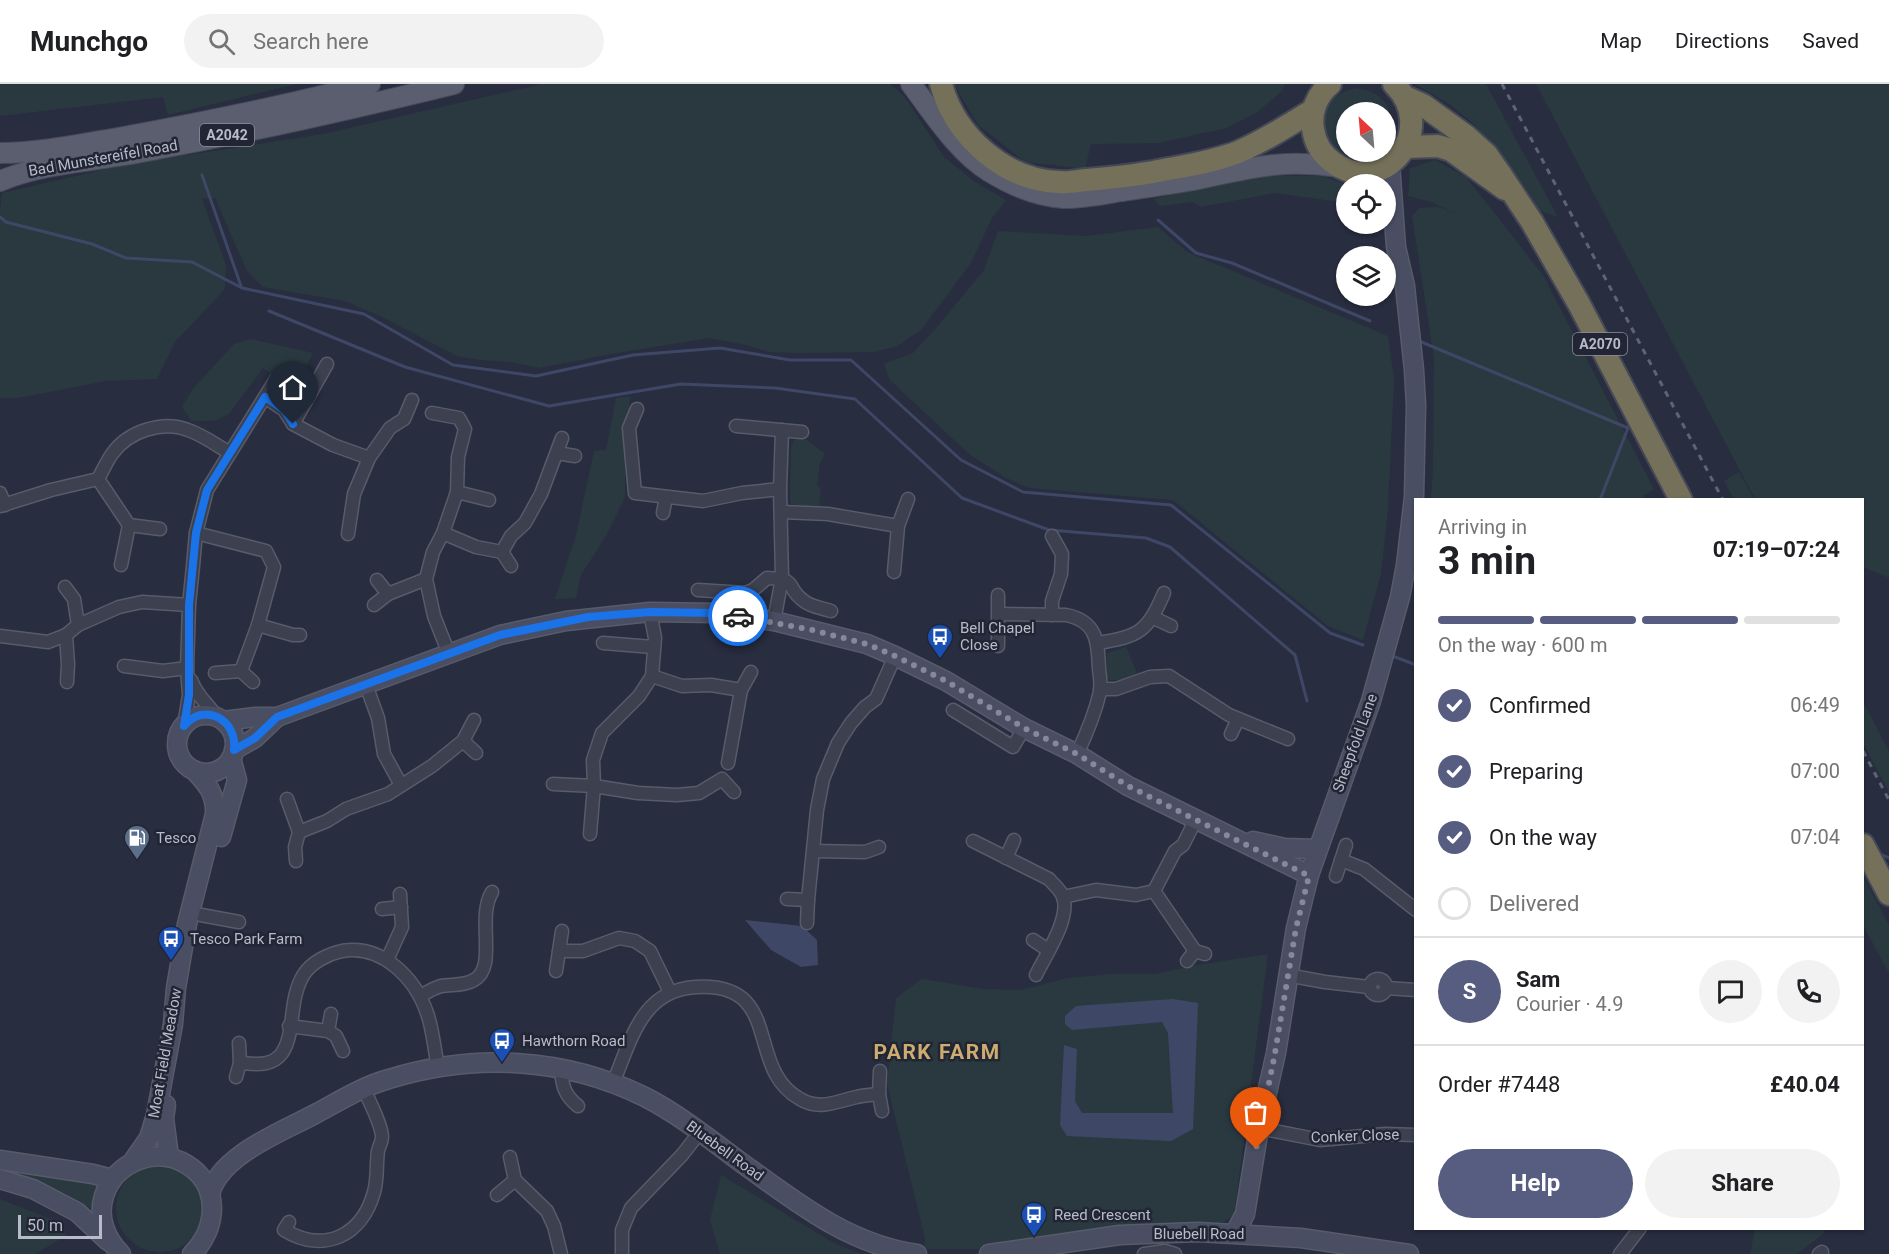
<!DOCTYPE html>
<html lang="en">
<head>
<meta charset="utf-8">
<style>
  :root { --surface:#fff; --page:#f2f2f2; --text:#202124; --muted:#757577; --line:#e0e0e0; --accent:#565d80 }
  body { margin:0; font-family:Roboto,sans-serif; background:var(--page); color:var(--text); height:100vh; display:flex; flex-direction:column; font-size:22px; white-space:nowrap }
  * { box-sizing:border-box; margin:0 }
  p { font-size:20px; color:var(--muted) }
  .icon { flex:none; width:33px; height:33px; fill:none; stroke:currentColor; stroke-width:2; stroke-linecap:round; stroke-linejoin:round }
  .map { position:relative; flex:1; overflow:hidden }
  .details { position:absolute; left:1414px; top:414px; width:450px; height:732px; display:flex; flex-direction:column; background:var(--surface); border-radius:0px; box-shadow:0 2px 4px #0004 }
  .details>* { flex:none }
  .needle { width:39px; rotate:334deg }
  .controls { position:absolute; left:1336px; top:18px; display:grid; gap:12px }
  .controls a { display:grid; place-items:center; width:60px; height:60px; border-radius:50%; background:var(--surface); box-shadow:0 2px 4px #0004; font-size:30px }
  .scale { position:absolute; left:18px; bottom:15px; width:84px; box-sizing:border-box; padding-left:6px; border:3px solid #b8bbca; border-top:0; font-size:16px; line-height:21px; white-space:nowrap; color:#b8bbca; -webkit-text-stroke:4px #212534; paint-order:stroke }
  .pin { position:absolute; display:grid; place-items:center; width:51px; height:51px; color:#fff; margin:-62px -26px; border-radius:50% 50% 50% 0; rotate:-45deg; box-shadow:0 0 6px #0007 }
  .pin .icon { rotate:45deg }
  .courier { position:absolute; display:grid; place-items:center; width:60px; height:60px; margin:-30px; border:4px solid #1a73e8; border-radius:50%; background:#fff; color:#222; box-shadow:0 2px 8px #0007 }
  .head em { font-style:normal; font-weight:700 }
  .head div { display:flex; flex-direction:column-reverse }
  .head { display:flex; align-items:center; justify-content:space-between; height:102px; padding:0 24px }
  h1 { font-size:39px; font-weight:700; line-height:45px }
  .bar { display:grid; grid-template-columns:repeat(4,1fr); gap:9px 6px; align-content:center; height:72px; padding:0 24px }
  .bar i { height:8px; border-radius:4px; background:var(--line) }
  .bar .active { background:var(--accent) }
  .bar p { grid-column:span 4 }
  .line { display:flex; align-items:center; gap:15px; padding:0 24px; border-top:2px solid var(--line) }
  .line div { flex:1 }
  .round { display:grid; place-items:center; flex:none; width:63px; height:63px; border-radius:32px; background:var(--page) }
  ol { padding:0 24px; list-style:none }
  li { display:flex; align-items:center; gap:18px; height:66px }
  li p { margin-inline-start:auto }
  li .icon { padding:6px; border-radius:50%; background:var(--accent); color:#fff; stroke-width:4 }
  li:last-child { color:var(--muted) }
  li i { width:33px; height:33px; border:3px solid var(--line); border-radius:50% }
  .action { display:flex; gap:12px; margin-top:auto; padding:12px 24px }
  .action a { flex:1; height:69px; border-radius:36px; background:var(--accent); color:#fff; font-size:24px; font-weight:700; line-height:69px; text-align:center }
  .action a+a { background:var(--page); color:var(--text) }
  header { display:flex; align-items:center; gap:36px; box-sizing:border-box; height:84px; padding:0 30px; background:var(--surface); border-bottom:2px solid var(--line) }
  header strong { font-size:28px }
  nav { display:flex; gap:33px; margin-inline-start:auto; font-size:21px }
  .search { width:420px; height:54px; background:var(--page); display:flex; align-items:center; gap:15px; box-sizing:border-box; padding:0 21px; border-radius:33px; color:var(--muted); font-size:22px }
  .map>svg:first-child { display:block }
</style>
</head>
<body>
<header>
<strong>Munchgo</strong>
<div class="search"><svg class="icon" aria-label="search" viewBox="0 0 24 24"><circle cx="10" cy="10" r="6"/><path d="M15 15l6 6"/></svg>Search here</div>
<nav><a>Map</a><a>Directions</a><a>Saved</a></nav>
</header>
<div class="map">
<svg width="1889" height="1170" viewBox="0 0 1889 1170">
  <rect width="100%" height="100%" fill="#282d3f"/>
  <g fill="#2a3940">
    <polygon points="0,0 297,0 168,31 163,13 0,32"/>
    <polygon points="542,0 890,0 905,13 944,73 975,98 1006,116 992,134 971,179 921,246 897,262 874,268 800,269 768,268 746,261 710,254 611,270 540,284 511,278 480,276 457,272 380,232 345,217 263,203 247,187 215,114 202,115 226,181 225,205 175,258 157,295 106,297 18,314 0,314 0,125 2,109 124,81 323,50"/>
    <polygon points="954,0 1285,0 1281,8 1257,28 1227,44 1158,59 1091,60 1085,85 1025,78 978,41"/>
    <polygon points="1415,0 1486,0 1558,133 1540,127 1523,100 1476,42 1451,21"/>
    <polygon points="1536,0 1889,0 1889,494 1863,483 1863,416 1755,415"/>
    <path d="M 1356,4 C 1385,7 1400,30 1386,57 L 1386,28 L 1347,28 L 1347,68 L 1374,68 C 1330,93 1297,17 1356,4 Z"/>
    <polygon points="1435,76 1466,93 1543,191 1654,405 1643,412 1645,415 1431,415 1433,385 1434,274 1412,132 1419,124 1439,123 1456,130 1432,118 1408,112 1410,84"/>
    <polygon points="1246,91 1323,92 1347,101 1347,119 1275,109 1201,123 1192,118 1160,122 1154,115"/>
    <polygon points="1158,143 1187,168 1388,252 1394,296 1388,424 1381,490 1363,556 1328,542 1173,416 1030,404 1006,394 969,370 890,296 884,280 913,269 937,243 984,186 998,147 1086,152"/>
    <polygon points="251,255 313,269 286,322 274,314 273,308 278,295 263,284 229,330 214,337 191,337 182,323 192,306 234,260"/>
    <polygon points="630,312 625,382 625,413 606,452 581,491 576,514 555,515 576,451 594,367 606,366 616,314"/>
    <polygon points="804,354 825,370 820,379 817,402 821,404 819,424 803,423 791,420 790,416 791,363 795,355"/>
    <polygon points="1739,388 1754,415 1734,415 1724,397"/>
    <polygon points="1126,563 1137,589 1123,596 1109,596 1107,592 1107,569"/>
    <polygon points="1863,618 1889,667 1889,708 1863,659"/>
    <polygon points="1863,792 1889,841 1889,889 1863,841"/>
    <polygon points="1268,870 1234,1131 1222,1139 1098,1148 983,1165 924,1165 925,1154 887,1000 896,914 922,895 985,905 1021,906 1067,894 1111,890 1155,890 1197,881"/>
    <path d="M 0,1080 L 100,1096 L 96,1128 C 66,1108 36,1093 0,1087 Z"/>
    <circle cx="160" cy="1124" r="44"/>
    <polygon points="721,1091 835,1160 862,1170 720,1170 710,1136"/>
    <polygon points="0,1115 61,1139 58,1143 67,1151 35,1170 0,1170"/>
    <polygon points="1755,1145 1755,1144 1825,1145 1823,1150 1797,1170 1750,1170"/>
  </g>
  <g fill="#3f4767">
    <polygon points="745,836 802,842 817,856 818,881 801,883 771,866"/>
    <polygon points="1173,915 1198,919 1193,1045 1171,1057 1067,1052 1060,1041 1064,961 1077,965 1075,1017 1082,1029 1173,1029 1168,949 1162,938 1072,946 1065,940 1065,932 1076,922"/>
  </g>
  <g fill="none" stroke-linecap="round" stroke-linejoin="round">
    <g stroke="#3f4767" stroke-width="3">
      <polyline points="202,91 241,202"/>
      <polyline points="0,133 6,138 92,160 126,174 192,178 242,204 364,230 453,281 536,292 633,271 720,264 790,276 851,276 961,376 1023,408 1171,421 1330,549 1363,561"/>
      <polyline points="1158,136 1196,169 1232,179 1370,237"/>
      <polyline points="269,227 405,283 549,322 681,300 775,304 855,315 962,414 1049,446 1146,454 1170,463 1295,571 1307,617"/>
      <polyline points="1419,257 1628,344 1600,416"/>
      <polyline points="1390,571 1416,581"/>
      <polyline points="1880,770 1889,774"/>
    </g>
    <defs>
      <g id="street">
        <polyline points="265,313 284,326 293,340 333,361 369,374"/>
        <polyline points="637,325 629,344 635,409 703,417 742,409 780,405"/>
        <polyline points="432,329 459,334 465,345 458,373 457,408 443,449 433,468 426,495 434,532 449,570"/>
        <polyline points="293,340 327,280"/>
        <polyline points="736,342 802,348"/>
        <polyline points="557,369 575,372"/>
        <polyline points="98,395 129,441 121,481"/>
        <polyline points="457,408 489,416"/>
        <polyline points="0,409 5,421"/>
        <path d="M 0,422 L 51,406 L 98,395 C 103,386 107,377 112,370 C 128,347 163,336 188,346 C 203,351 216,361 230,369"/>
        <polyline points="782,428 828,430 898,442"/>
        <polyline points="663,429 666,413"/>
        <polyline points="129,441 160,445"/>
        <polyline points="196,449 266,467 274,483 258,541 241,587"/>
        <polyline points="443,449 476,463 502,468 511,482"/>
        <polyline points="348,450 354,410 369,374 390,344 404,335 412,316"/>
        <polyline points="502,468 511,452 525,439 541,410 562,354"/>
        <polyline points="894,488 898,442 908,415"/>
        <polyline points="377,496 388,510"/>
        <polyline points="65,503 74,515 78,541"/>
        <path d="M 698,506 L 745,509 L 753,506 L 767,494 C 800,495 784,503 804,517 C 811,523 822,524 831,527"/>
        <polyline points="374,521 388,510 426,495"/>
        <path d="M 999,530 L 1066,531 C 1097,537 1098,558 1099,585 C 1100,592 1101,601 1100,608 C 1095,629 1086,651 1077,670"/>
        <polyline points="1052,531 1052,517 1061,490 1062,470 1052,452"/>
        <polyline points="1154,534 1171,542"/>
        <polyline points="774,537 782,494 780,405 782,346"/>
        <polyline points="258,541 293,551 300,551"/>
        <polyline points="66,551 68,580 67,598"/>
        <polyline points="0,552 48,558 66,551 78,541 119,523 142,518 189,521"/>
        <polyline points="603,559 653,563"/>
        <path d="M 1098,559 C 1140,552 1147,548 1164,509"/>
        <polyline points="998,562 998,511"/>
        <polyline points="124,582 163,587 187,584"/>
        <polyline points="215,589 241,587 253,598"/>
        <polyline points="652,592 682,602 711,601 741,606"/>
        <path d="M 191,596 C 198,614 206,617 216,632"/>
        <polyline points="366,601 378,634 384,670 401,701"/>
        <polyline points="1100,605 1116,605 1150,593 1169,592 1229,631 1288,655"/>
        <polyline points="953,626 1013,663 1024,644"/>
        <polyline points="184,642 189,611 187,586 189,521 193,482 196,449 207,406 276,295"/>
        <polyline points="1231,650 1238,635"/>
        <polyline points="463,657 476,669"/>
        <polyline points="728,679 741,606 751,588"/>
        <polyline points="553,700 594,702 638,709 677,711 699,709 722,695 734,708"/>
        <polyline points="287,715 299,748 295,763 296,777"/>
        <polyline points="299,748 327,737 346,725 388,710 432,682 463,657 474,636"/>
        <polyline points="590,750 594,702 593,676 602,649 639,612 652,592 655,554 650,528"/>
        <path d="M 973,757 L 1049,795 C 1054,801 1061,806 1063,813 C 1071,834 1045,872 1036,891"/>
        <polyline points="814,767 865,768 879,763"/>
        <polyline points="1006,774 1014,756"/>
        <polyline points="1341,776 1364,785 1416,826"/>
        <polyline points="1336,792 1346,761"/>
        <polyline points="1154,807 1195,867"/>
        <polyline points="1063,813 1096,806 1136,811 1154,807 1175,767 1183,761 1196,735"/>
        <polyline points="787,815 808,816 807,839"/>
        <polyline points="808,816 817,726 823,695 838,659 851,639 865,623 876,615 895,572"/>
        <polyline points="382,825 401,823"/>
        <polyline points="201,831 239,838"/>
        <polyline points="1033,856 1048,866"/>
        <polyline points="559,867 583,867 619,854 635,857 650,867 670,908"/>
        <polyline points="387,876 402,843 400,810"/>
        <polyline points="1187,877 1195,867 1205,870"/>
        <polyline points="556,887 562,847"/>
        <polyline points="1287,891 1325,898 1369,903"/>
        <circle cx="1378" cy="903" r="8"/>
        <polyline points="1386,904 1416,906"/>
        <path d="M 421,912 C 427,908 434,904 441,902 C 452,900 464,902 474,896 C 498,883 476,834 492,808"/>
        <polyline points="289,942 328,947 336,952 343,967"/>
        <polyline points="328,947 331,930"/>
        <path d="M 240,979 C 255,980 272,983 282,969 C 296,948 288,915 304,890 C 312,878 328,870 342,867 C 382,860 415,894 427,929 C 433,945 434,965 438,982"/>
        <path d="M 561,984 C 562,1001 564,1011 578,1022"/>
        <polyline points="880,987 879,1010 882,1027"/>
        <polyline points="236,993 240,979 239,959"/>
        <path d="M 613,999 C 631,957 641,906 696,903 C 785,898 744,984 800,1015 C 820,1027 837,1017 857,1013 C 864,1011 872,1011 879,1010"/>
        <polyline points="1259,1044 1320,1056 1385,1050 1416,1051"/>
        <polyline points="510,1073 515,1096 547,1127 554,1142 561,1170"/>
        <polyline points="497,1111 515,1096"/>
        <path d="M 289,1138 L 284,1146 C 324,1170 362,1152 374,1108 C 378,1094 376,1081 378,1067 C 379,1062 382,1058 382,1053 C 382,1041 369,1017 364,1005"/>
        <polyline points="622,1170 622,1146 631,1124 682,1071 700,1048"/>
        <polyline points="1144,1170 1165,1167 1175,1170"/>
        <polyline points="1620,1170 1640,1144"/>
        <polyline points="1819,1170 1822,1168"/>
      </g>
      <g id="secondary">
        <circle cx="206" cy="660" r="29"/>
        <polyline points="224,637 255,633 277,633 500,551 566,537 650,528 714,529 774,537 867,560 895,572 946,597 1024,644 1077,670 1128,702 1309,791"/>
        <polyline points="234,666 255,654 277,633"/>
        <polyline points="221,753 237,696 231,674"/>
        <polyline points="1253,757 1285,764 1317,765"/>
        <polyline points="166,1021 164,1034 169,1073"/>
        <polyline points="0,1076 93,1090 112,1095"/>
        <path d="M 133,1077 L 149,1054 L 156,1031 L 173,940 L 176,904 L 187,840 L 215,730 C 216,710 207,700 194,686"/>
        <polyline points="0,1095 33,1105 77,1128 108,1157"/>
        <path d="M 210,1110 C 220,1071 282,1048 315,1030 C 338,1018 363,1002 389,995 C 474,969 564,973 645,1013 C 684,1033 718,1062 753,1087 C 804,1124 853,1161 917,1170"/>
        <polyline points="1235,1149 1245,1130 1259,1044 1276,969 1296,844 1309,791 1371,617 1400,513 1406,481 1414,413 1416,321 1414,286 1405,202 1396,163 1390,80"/>
        <path d="M 121,1170 C 106,1155 97,1134 104,1112 C 115,1078 155,1062 186,1080 C 221,1101 218,1144 192,1170"/>
        <polyline points="989,1170 1120,1151 1198,1148 1301,1154 1409,1170"/>
      </g>
      <g id="primary">
        <path d="M 911,0 C 932,28 959,70 990,88 C 1011,101 1037,112 1063,114 C 1081,115 1103,110 1122,107 C 1146,104 1170,100 1194,96 C 1246,85 1283,74 1338,83"/>
        <path d="M 0,69 C 41,69 82,60 123,53 C 206,38 288,21 370,0"/>
        <path d="M 0,97 C 46,78 98,77 147,67 C 250,48 352,25 454,0"/>
      </g>
      <g id="highway">
        <path d="M 941,0 C 955,52 1004,96 1059,98 C 1068,99 1077,97 1086,96 C 1110,94 1134,92 1158,87 C 1184,82 1213,78 1238,68 C 1264,57 1289,41 1313,26"/>
        <path d="M 1330,0 C 1317,11 1310,28 1313,45 C 1315,59 1322,71 1334,79 C 1382,114 1441,47 1394,0"/>
        <polyline points="1405,13 1423,21 1466,52 1487,71 1501,91 1532,138 1579,220 1681,416"/>
        <polyline points="1406,63 1438,62 1451,66 1505,105"/>
        <polyline points="1863,761 1889,810"/>
      </g>
    </defs>
    <use href="#street" stroke="#575b6a" stroke-width="15"/>
    <use href="#secondary" stroke="#575b6a" stroke-width="21"/>
    <use href="#primary" stroke="#454958" stroke-width="22"/>
    <use href="#highway" stroke="#444857" stroke-width="26"/>
    <use href="#street" stroke="#3c404f" stroke-width="12"/>
    <use href="#secondary" stroke="#4a4e62" stroke-width="18"/>
    <use href="#primary" stroke="#5a5e6f" stroke-width="20"/>
    <use href="#highway" stroke="#74705a" stroke-width="22"/>
    <g stroke="#5e6376" stroke-width="3" stroke-dasharray="6 6" stroke-linecap="butt">
      <polyline points="1502,0 1723,416"/>
      <polyline points="1863,667 1889,716"/>
    </g>
  </g>
  <g fill="none" stroke-linecap="round" stroke-linejoin="round">
    <polyline stroke="#868999" stroke-width="6" stroke-dasharray="0 10.8" points="738,532 812,546 867,560 895,572 946,597 1024,644 1077,670 1128,702 1309,792 1296,844 1275,969 1256,1065"/>
    <path stroke="#1a73e8" stroke-width="8" d="M 293,340 L 284,326 L 265,313 L 207,406 L 196,449 L 189,521 L 189,611 L 184,642 C 204,617 238,636 234,666 L 255,654 L 277,633 L 500,551 L 588,533 L 650,528 L 714,529 L 738,532"/>
  </g>
  <defs>
    <symbol id="bus-pin" viewBox="-11 -11 22 30"><path d="M0 17L-7.5 6A9.5 9.5 0 1 1 7.5 6Z" fill="#1a4fb4" stroke="#212534"/><path d="M-5-6H5V4H4V6H2V4H-2V6H-4V4H-5ZM-3.5-4V0h7V-4ZM-3.5 1.2v1.5H-2V1.2ZM2 1.2v1.5H3.5V1.2Z" fill="#fff"/></symbol>
    <symbol id="fuel-pin" viewBox="-11 -11 22 30"><path d="M0 17L-7.5 6A9.5 9.5 0 1 1 7.5 6Z" fill="#5c6f8a" stroke="#212534"/><path d="M-5.5-6h7V0h2V4h1.3V-2.5L3-4.5l.8-.8L6-3V5H2.5V1h-1V6h-7ZM-4.2-4.7v3.2H.2V-4.7Z" fill="#fff"/></symbol>
  </defs>
  <g fill-rule="evenodd">
    <use href="#bus-pin" x="925" y="538" width="30" height="40"/>
    <use href="#fuel-pin" x="122" y="739" width="30" height="40"/>
    <use href="#bus-pin" x="156" y="840" width="30" height="40"/>
    <use href="#bus-pin" x="487" y="942" width="30" height="40"/>
    <use href="#bus-pin" x="1019" y="1116" width="30" height="40"/>
  </g>
  <g text-anchor="middle" stroke-width="5" stroke-linejoin="round" paint-order="stroke">
    <g fill="#212534" stroke="#8b8e9d" stroke-width="1.5">
      <rect x="200" y="40" width="54" height="22" rx="4.5"/>
      <rect x="1573" y="249" width="54" height="22" rx="4.5"/>
    </g>
    <g font-size="14" font-weight="bold" fill="#b8bbca">
      <text x="227" y="56">A2042</text>
      <text x="1600" y="265">A2070</text>
    </g>
    <g font-size="15" fill="#b8bbca" stroke="#212534">
      <text transform="translate(103 74) rotate(-10)" y="5">Bad Munstereifel Road</text>
      <text transform="translate(1355 659) rotate(-70)" y="5">Sheepfold Lane</text>
      <text transform="translate(165 969) rotate(-80)" y="5">Moat Field Meadow</text>
      <text transform="translate(1355 1052) rotate(-2)" y="5">Conker Close</text>
      <text transform="translate(725 1067) rotate(36)" y="5">Bluebell Road</text>
      <text x="1199" y="1155">Bluebell Road</text>
    </g>
    <g font-size="15" fill="#b8bbca" stroke="#212534" text-anchor="start">
      <text x="960" y="549">Bell Chapel<tspan x="960" dy="17">Close</tspan></text>
      <text x="156" y="759">Tesco</text>
      <text x="190" y="860">Tesco Park Farm</text>
      <text x="522" y="962">Hawthorn Road</text>
      <text x="1054" y="1136">Reed Crescent</text>
    </g>
    <g font-size="21" font-weight="bold" letter-spacing="1.5" fill="#cdac70" stroke="#212534">
      <text x="937" y="975">PARK FARM</text>
    </g>
  </g>
</svg>
<div class="controls">
<a><svg class="needle" viewBox="-14 -14 28 28"><path d="M0-13l5 13h-10z" fill="#e53935"/><path d="M0 13l5-13h-10z" fill="#757577"/></svg></a>
<a><svg class="icon" aria-label="locate" viewBox="0 0 24 24"><circle cx="12" cy="12" r="6"/><path d="M12 2v4M12 18v4M2 12h4M18 12h4"/></svg></a>
<a><svg class="icon" aria-label="layers" viewBox="0 0 24 24"><path d="M12 4l9 5-9 5-9-5zM3 14l9 5 9-5"/></svg></a>
</div>
<div class="scale">50 m</div>
<div class="pin" style="left:1256px;top:1065px;background:#ea580c"><svg class="icon" aria-label="bag" viewBox="0 0 24 24"><path d="M5 8h14l-1 12H6zM9 8a3 3 0 0 1 6 0"/></svg></div>
<div class="pin" style="left:293px;top:340px;background:#1f2937"><svg class="icon" aria-label="home" viewBox="0 0 24 24"><path d="M3 11l9-7 9 7M6 9v11h12V9"/></svg></div>
<div class="courier" style="left:738px;top:532px"><svg class="icon" aria-label="car" viewBox="0 0 24 24"><path d="M5 17H2v-5l4-1 3-4h7l3 4 3 1v5h-3M9 17h6M6 11h13"/><circle cx="7" cy="17" r="2"/><circle cx="17" cy="17" r="2"/></svg></div>
<section class="details">
<div class="head"><div><h1>3 min</h1><p>Arriving in</p></div><em>07:19–07:24</em></div>
<div class="bar"><i class="active"></i><i class="active"></i><i class="active"></i><i></i><p>On the way · 600 m</p></div>
<ol>
<li><svg class="icon" aria-label="check" viewBox="0 0 24 24"><path d="M5 12l5 5 9-10"/></svg>Confirmed<p>06:49</p></li>
<li><svg class="icon" aria-label="check" viewBox="0 0 24 24"><path d="M5 12l5 5 9-10"/></svg>Preparing<p>07:00</p></li>
<li><svg class="icon" aria-label="check" viewBox="0 0 24 24"><path d="M5 12l5 5 9-10"/></svg>On the way<p>07:04</p></li>
<li><i></i>Delivered</li>
</ol>
<div class="line" style="height:108px"><b class="round" style="background:var(--accent);color:#fff">S</b><div><b>Sam</b><p>Courier · 4.9</p></div><a class="round"><svg class="icon" aria-label="chat" viewBox="0 0 24 24"><path d="M4 5h16v11H9l-5 4z"/></svg></a><a class="round"><svg class="icon" aria-label="phone" viewBox="0 0 24 24"><path d="M5 4h4l2 5-3 2q2 4 5 5l2-3 5 2v4C11 20 4 13 5 4z"/></svg></a></div>
<div class="line" style="height:78px"><div>Order #7448</div><b>£40.04</b></div>
<div class="action"><a>Help</a><a>Share</a></div>
</section>
</div>
</body>
</html>
